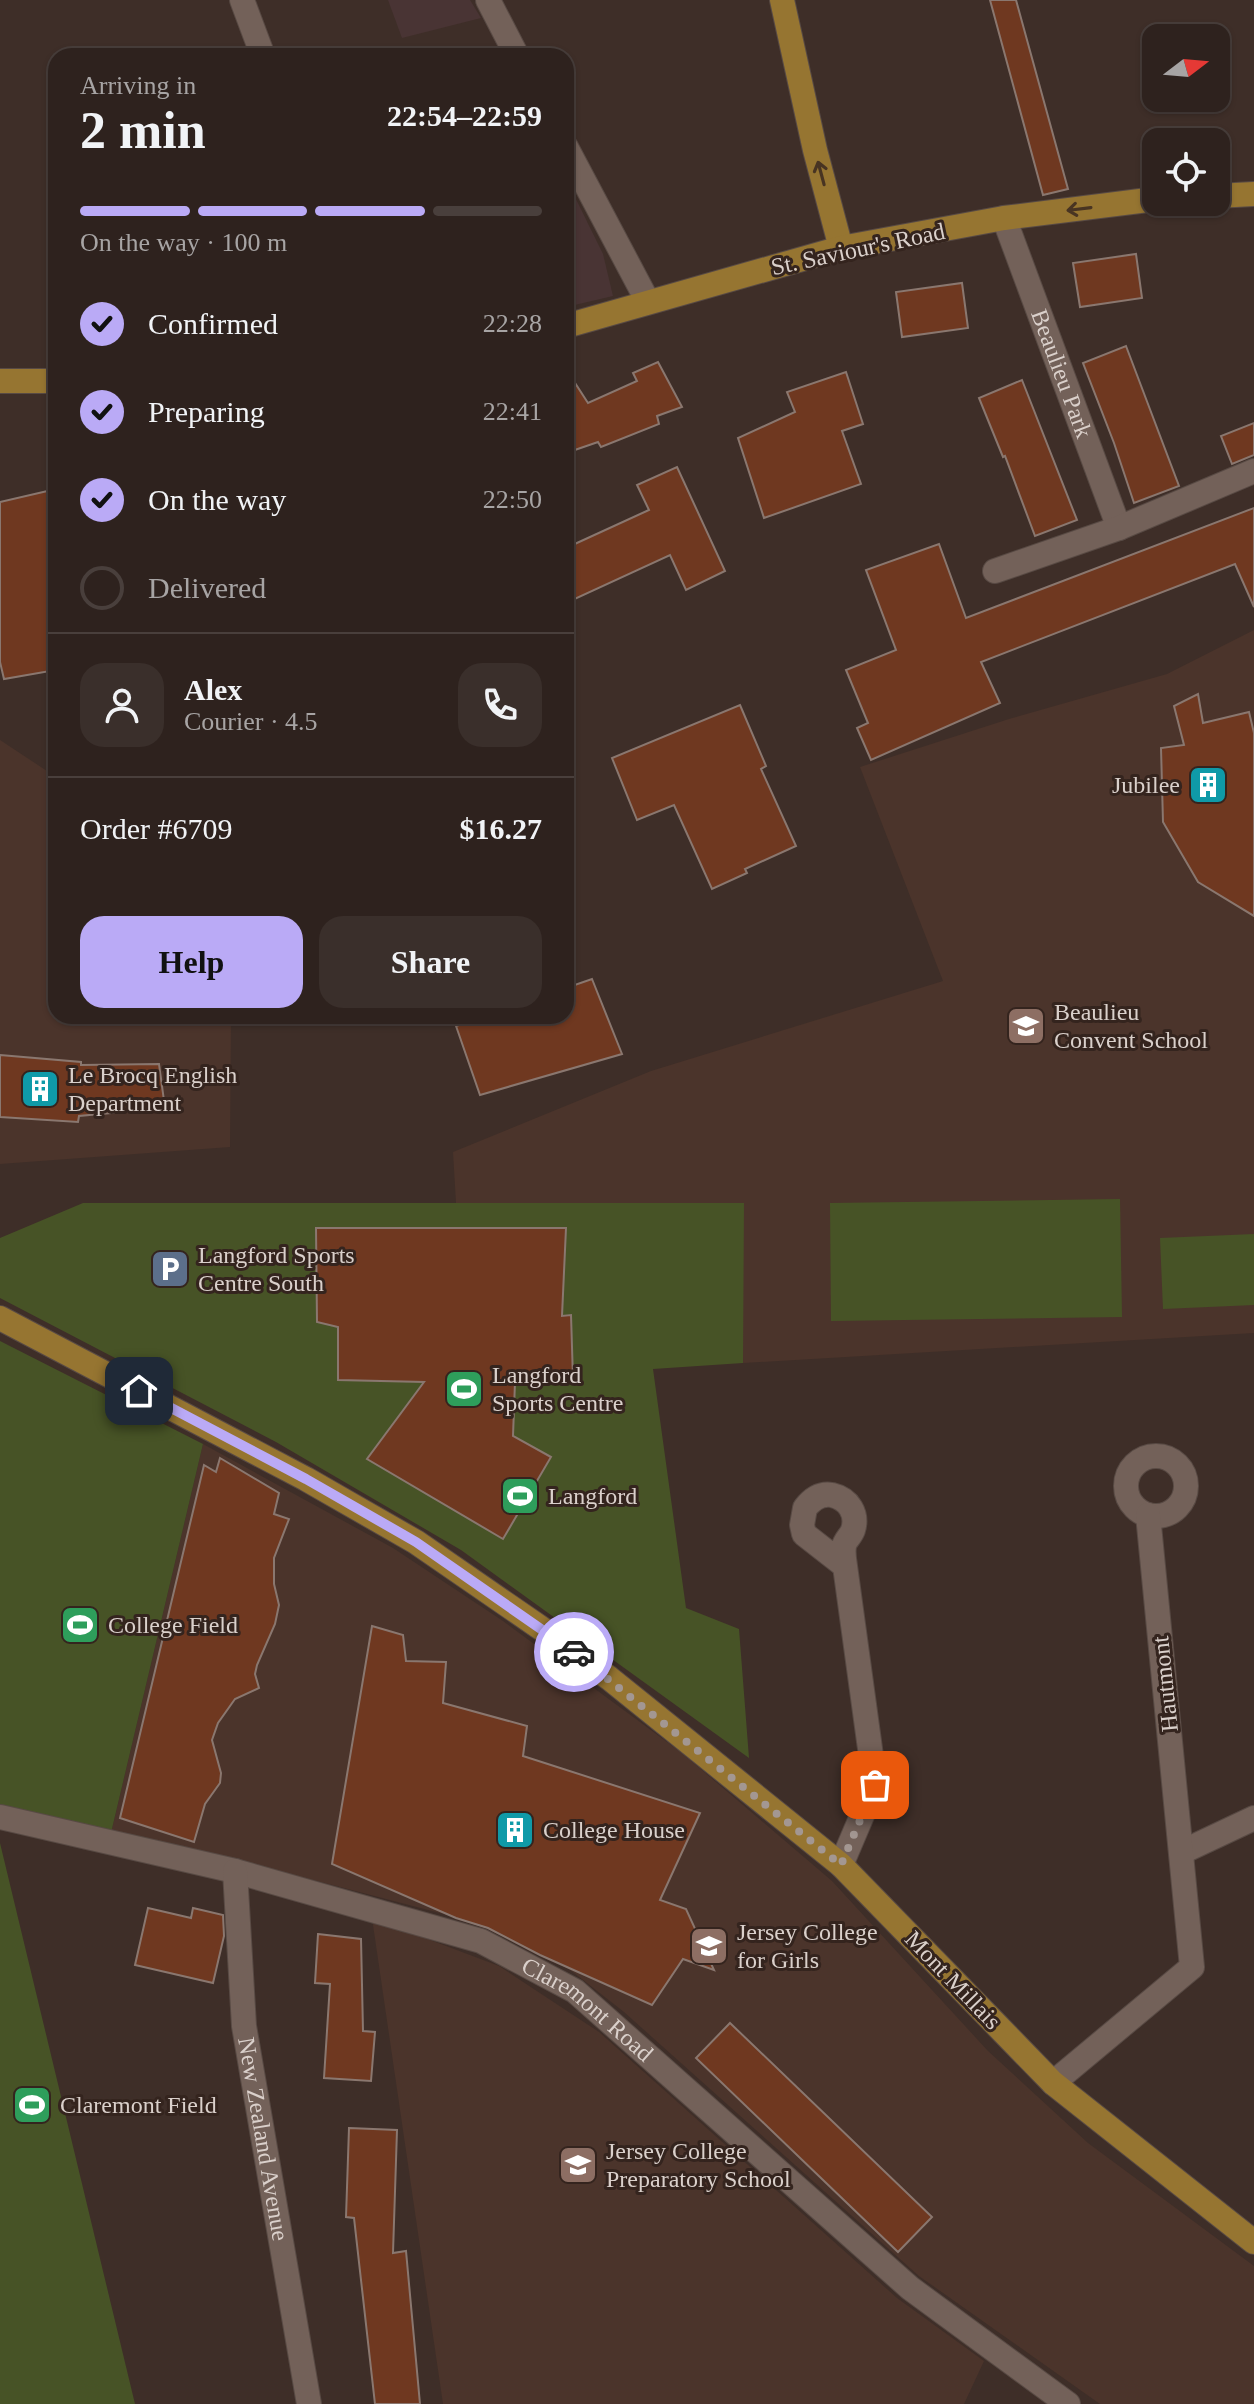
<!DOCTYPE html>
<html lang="en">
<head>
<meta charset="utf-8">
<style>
  :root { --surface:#2e221e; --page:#3a2f2b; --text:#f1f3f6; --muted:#a7a4a4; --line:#493f3c; --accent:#baaaf6 }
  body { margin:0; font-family:Georgia,serif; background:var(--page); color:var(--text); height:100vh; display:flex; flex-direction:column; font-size:30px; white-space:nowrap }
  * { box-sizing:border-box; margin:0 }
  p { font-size:26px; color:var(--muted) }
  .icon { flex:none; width:44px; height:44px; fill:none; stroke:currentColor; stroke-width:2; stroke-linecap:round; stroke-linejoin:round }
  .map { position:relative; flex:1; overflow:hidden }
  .details { position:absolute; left:48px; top:48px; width:526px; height:976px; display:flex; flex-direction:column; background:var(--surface); border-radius:24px; box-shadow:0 2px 6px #0004,0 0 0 2px var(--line) }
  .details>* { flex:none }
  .needle { width:52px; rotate:74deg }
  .controls { position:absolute; left:1142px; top:24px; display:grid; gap:16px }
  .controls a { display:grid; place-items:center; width:88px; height:88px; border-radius:16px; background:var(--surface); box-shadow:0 2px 6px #0004,0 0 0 2px var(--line); font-size:40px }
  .pin { position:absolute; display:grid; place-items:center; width:68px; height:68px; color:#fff; margin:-34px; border-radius:16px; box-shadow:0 4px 12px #0006 }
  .courier { position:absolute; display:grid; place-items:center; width:80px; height:80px; margin:-40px; border:6px solid #baaaf6; border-radius:50%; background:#fff; color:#222; box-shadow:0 2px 10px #0007 }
  .overview em { font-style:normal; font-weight:800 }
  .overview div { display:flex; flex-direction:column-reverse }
  .overview { display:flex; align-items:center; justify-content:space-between; height:136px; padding:0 32px }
  h1 { font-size:52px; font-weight:800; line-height:60px }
  .bar { display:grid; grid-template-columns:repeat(4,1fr); gap:12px 8px; align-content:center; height:96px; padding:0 32px }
  .bar i { height:10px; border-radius:6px; background:var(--line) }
  .bar .active { background:var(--accent) }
  .bar p { grid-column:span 4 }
  .line { display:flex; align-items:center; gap:20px; padding:0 32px; border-top:2px solid var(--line) }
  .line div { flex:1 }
  .round { display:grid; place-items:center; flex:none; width:84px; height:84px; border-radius:24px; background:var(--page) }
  ol { padding:0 32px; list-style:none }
  li { display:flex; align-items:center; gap:24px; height:88px }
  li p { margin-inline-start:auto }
  li .icon { padding:8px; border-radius:50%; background:var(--accent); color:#111; stroke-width:4 }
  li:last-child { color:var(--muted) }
  li i { width:44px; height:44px; border:4px solid var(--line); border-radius:50% }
  .cta { display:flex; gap:16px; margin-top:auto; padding:16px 32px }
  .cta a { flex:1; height:92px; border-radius:24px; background:var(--accent); color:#111; font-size:32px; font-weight:800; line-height:92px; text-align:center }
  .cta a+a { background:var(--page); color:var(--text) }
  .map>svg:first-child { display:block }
</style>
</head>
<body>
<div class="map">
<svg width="1254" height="2404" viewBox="0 0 1254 2404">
  <rect width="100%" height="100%" fill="#3e2e28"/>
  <g fill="#493434">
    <polygon points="388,0 470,0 481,18 402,38"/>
    <polygon points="566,179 603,254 613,296 566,307"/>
  </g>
  <g fill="#4b342b">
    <polygon points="1254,630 1254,1333 743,1363 743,1204 456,1203 453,1152 651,1071 943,981 860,767 1009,719 1167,674"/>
    <polygon points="0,740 56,777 56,1016 231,1016 230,1147 0,1164"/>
    <polygon points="203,1444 393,1548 503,1621 682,1753 832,1881 988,2051 1088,2143 1254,2266 1254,2404 1100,2404 919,2276 624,2012 569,1969 482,1924 317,1881 111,1833"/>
    <polygon points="372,1918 499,1966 599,2032 897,2298 984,2361 964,2404 443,2404"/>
  </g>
  <g fill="#475326">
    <polygon points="1120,1199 1122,1317 831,1321 830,1203"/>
    <polygon points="83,1203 744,1203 743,1363 653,1369 686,1608 739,1629 749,1758 461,1550 276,1442 0,1298 0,1238"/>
    <polygon points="1254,1234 1254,1305 1163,1309 1160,1238"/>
    <polygon points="0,1341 203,1444 111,1833 0,1805"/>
    <polygon points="0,1842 0,1843 135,2404 0,2404"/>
  </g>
  <g fill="#6f3820" stroke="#8a776f" stroke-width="2">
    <polygon points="990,0 1016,0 1068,189 1043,195"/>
    <polygon points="1136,254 1142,298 1080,307 1073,263"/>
    <polygon points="962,283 968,328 902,337 896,292"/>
    <polygon points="1126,346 1179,486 1134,503 1114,443 1083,363"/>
    <polygon points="658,362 682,407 657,416 659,424 601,447 598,442 566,453 566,369 588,403 637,381 633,373"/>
    <polygon points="846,372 863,424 842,431 861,484 764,518 738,438 795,412 787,392"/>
    <polygon points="1022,380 1077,520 1035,536 1005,456 1003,457 979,398"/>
    <polygon points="1254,423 1254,455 1232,464 1221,436"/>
    <polygon points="677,467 725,571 686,590 670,555 566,603 566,548 649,510 637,485"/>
    <polygon points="56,489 56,670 4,679 0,662 0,502"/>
    <polygon points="1254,508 1254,607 1235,564 981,662 1000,703 871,760 857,728 868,723 846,670 896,650 866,570 939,544 966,618"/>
    <polygon points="1198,694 1203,723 1249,712 1254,733 1254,916 1198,882 1163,822 1161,748 1184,745 1174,706"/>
    <polygon points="740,705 766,766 761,769 796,846 745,869 747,873 712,889 674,805 637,820 612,758"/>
    <polygon points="592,979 622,1054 480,1095 456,1026 486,1016 566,1016 566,988"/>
    <polygon points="0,1055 81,1062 81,1065 159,1064 165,1108 79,1116 78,1122 0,1117"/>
    <polygon points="316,1228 566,1228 562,1316 571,1315 573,1379 515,1382 513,1436 551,1457 503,1539 367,1459 424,1382 338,1380 338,1327 317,1322"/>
    <polygon points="220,1458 279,1493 274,1514 289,1519 274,1558 274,1584 279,1605 275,1624 257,1665 255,1674 259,1688 235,1699 218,1723 212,1740 221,1773 220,1783 205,1804 194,1842 120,1818 204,1465 216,1472"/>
    <polygon points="372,1626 403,1635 406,1661 446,1662 443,1703 527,1726 523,1756 700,1813 660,1900 686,1909 714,1970 683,1959 652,2005 540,1955 488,1928 456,1918 332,1864"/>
    <polygon points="148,1908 191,1918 193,1908 223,1915 224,1936 213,1983 135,1965"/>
    <polygon points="318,1934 361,1939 363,2031 375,2032 371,2081 324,2078 330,1984 315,1983"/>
    <polygon points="730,2023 932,2217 898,2252 696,2058"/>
    <polygon points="349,2128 397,2130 393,2253 406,2251 420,2404 375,2404 354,2218 346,2217"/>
  </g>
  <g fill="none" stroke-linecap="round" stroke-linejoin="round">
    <defs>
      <g id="minor">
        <polyline points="242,0 263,56"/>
        <polyline points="488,0 517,56"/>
        <polyline points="566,147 648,302"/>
        <path id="s1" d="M 1004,218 L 1119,528"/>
        <polyline points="995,571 1119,528 1254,471"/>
        <circle cx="1156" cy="1486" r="30"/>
        <path id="s2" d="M 0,1817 L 235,1871 L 481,1941 L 575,1991 L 910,2288 L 1068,2404"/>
        <polyline points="1182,1852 1254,1818"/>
        <path d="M 841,1865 L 875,1785 L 845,1566 C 844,1560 843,1552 844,1546 C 845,1540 851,1536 853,1530 C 858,1514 849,1499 832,1495 C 821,1493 812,1499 805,1508 L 802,1525 L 804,1534 L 845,1566"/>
        <path id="s3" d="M 235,1871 L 244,2026 L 309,2404"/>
        <polyline points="1053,2083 1192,1967 1148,1515"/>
      </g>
      <g id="major">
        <polyline points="782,0 815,150 841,248"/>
        <polyline points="1216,196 1254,194"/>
        <polyline points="566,326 841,248 1004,218 1156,199"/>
        <polyline points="0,381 56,381"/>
        <polyline points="0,1318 306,1479 416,1542 548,1633 609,1678 841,1865 1053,2083 1254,2242"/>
      </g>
    </defs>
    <use href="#minor" stroke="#584a44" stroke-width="26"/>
    <use href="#major" stroke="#584a44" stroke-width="26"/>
    <use href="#minor" stroke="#736159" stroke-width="24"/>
    <use href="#major" stroke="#967531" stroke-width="24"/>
  </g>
  <defs><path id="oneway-shaft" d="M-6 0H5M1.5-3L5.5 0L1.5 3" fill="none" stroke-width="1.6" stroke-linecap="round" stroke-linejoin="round" transform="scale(2)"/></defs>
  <g stroke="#483422">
    <use href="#oneway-shaft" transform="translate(821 173) rotate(-105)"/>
    <use href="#oneway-shaft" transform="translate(1079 209) rotate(173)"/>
  </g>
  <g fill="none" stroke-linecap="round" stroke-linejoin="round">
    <polyline stroke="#a39792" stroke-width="8" stroke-dasharray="0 14.4" points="574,1652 841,1865 875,1785"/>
    <polyline stroke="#baaaf6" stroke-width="10" points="139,1391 306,1479 416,1542 574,1652"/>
  </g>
  <defs>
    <symbol id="building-square" viewBox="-11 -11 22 22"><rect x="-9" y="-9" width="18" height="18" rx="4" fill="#0f9aa8" stroke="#34241e"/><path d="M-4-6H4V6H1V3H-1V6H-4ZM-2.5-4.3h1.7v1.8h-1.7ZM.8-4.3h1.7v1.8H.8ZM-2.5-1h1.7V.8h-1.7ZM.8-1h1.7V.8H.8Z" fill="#fff"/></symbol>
    <symbol id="school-square" viewBox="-11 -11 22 22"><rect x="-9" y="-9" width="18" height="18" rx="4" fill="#8d6e63" stroke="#34241e"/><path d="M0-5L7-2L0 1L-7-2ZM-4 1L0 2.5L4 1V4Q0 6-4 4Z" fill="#fff"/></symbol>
    <symbol id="parking-square" viewBox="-11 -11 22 22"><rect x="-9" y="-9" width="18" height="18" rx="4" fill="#5c6f8a" stroke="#34241e"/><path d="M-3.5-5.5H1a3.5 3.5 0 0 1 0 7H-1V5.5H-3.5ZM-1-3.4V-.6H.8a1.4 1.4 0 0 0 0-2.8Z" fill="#fff"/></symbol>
    <symbol id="stadium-square" viewBox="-11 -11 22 22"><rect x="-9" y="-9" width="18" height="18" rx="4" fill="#2e9e5b" stroke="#34241e"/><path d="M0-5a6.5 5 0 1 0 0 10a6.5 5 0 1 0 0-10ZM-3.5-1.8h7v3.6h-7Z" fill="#fff"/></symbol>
  </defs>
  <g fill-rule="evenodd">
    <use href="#building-square" x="1186" y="763" width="44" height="44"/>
    <use href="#school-square" x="1004" y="1004" width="44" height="44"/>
    <use href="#building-square" x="18" y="1067" width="44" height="44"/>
    <use href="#parking-square" x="148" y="1247" width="44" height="44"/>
    <use href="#stadium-square" x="442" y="1367" width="44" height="44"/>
    <use href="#stadium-square" x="498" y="1474" width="44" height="44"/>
    <use href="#stadium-square" x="58" y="1603" width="44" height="44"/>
    <use href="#building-square" x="493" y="1808" width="44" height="44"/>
    <use href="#school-square" x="687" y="1924" width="44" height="44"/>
    <use href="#stadium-square" x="10" y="2083" width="44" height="44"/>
    <use href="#school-square" x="556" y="2143" width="44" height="44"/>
  </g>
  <g text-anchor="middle" stroke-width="6" stroke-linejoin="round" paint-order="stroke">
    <g font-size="24" fill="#dad0cb" stroke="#34241e">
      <text transform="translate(858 249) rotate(-12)" y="8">St. Saviour's Road</text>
      <text dy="8" stroke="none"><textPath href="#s1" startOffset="166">Beaulieu Park</textPath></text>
      <text transform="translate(1165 1684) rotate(-96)" y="8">Hautmont</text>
      <text transform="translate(953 1980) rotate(46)" y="8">Mont Millais</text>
      <text dy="8" stroke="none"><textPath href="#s2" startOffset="624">Claremont Road</textPath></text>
      <text dy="8" stroke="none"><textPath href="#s3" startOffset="270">New Zealand Avenue</textPath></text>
    </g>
    <g font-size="24" fill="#dad0cb" stroke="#34241e" text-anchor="start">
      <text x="1180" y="793" text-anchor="end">Jubilee</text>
      <text x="1054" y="1020">Beaulieu<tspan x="1054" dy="28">Convent School</tspan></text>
      <text x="68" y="1083">Le Brocq English<tspan x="68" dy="28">Department</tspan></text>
      <text x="198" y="1263">Langford Sports<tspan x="198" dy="28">Centre South</tspan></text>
      <text x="492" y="1383">Langford<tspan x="492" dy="28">Sports Centre</tspan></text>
      <text x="548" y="1504">Langford</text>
      <text x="108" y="1633">College Field</text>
      <text x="543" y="1838">College House</text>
      <text x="737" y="1940">Jersey College<tspan x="737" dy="28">for Girls</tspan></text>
      <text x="60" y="2113">Claremont Field</text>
      <text x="606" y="2159">Jersey College<tspan x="606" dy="28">Preparatory School</tspan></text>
    </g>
  </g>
</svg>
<div class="controls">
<a><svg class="needle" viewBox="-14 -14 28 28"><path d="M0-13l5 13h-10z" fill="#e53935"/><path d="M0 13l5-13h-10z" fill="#a7a4a4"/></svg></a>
<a><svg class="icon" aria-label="locate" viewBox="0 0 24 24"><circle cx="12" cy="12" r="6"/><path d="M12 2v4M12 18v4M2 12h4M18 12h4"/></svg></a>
</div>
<div class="pin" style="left:875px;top:1785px;background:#ea580c"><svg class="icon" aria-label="bag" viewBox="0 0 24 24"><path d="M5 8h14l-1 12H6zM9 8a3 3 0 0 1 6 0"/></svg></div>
<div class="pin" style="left:139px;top:1391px;background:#1f2937"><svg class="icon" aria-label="home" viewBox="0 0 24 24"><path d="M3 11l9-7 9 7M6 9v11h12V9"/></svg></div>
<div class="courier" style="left:574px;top:1652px"><svg class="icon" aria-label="car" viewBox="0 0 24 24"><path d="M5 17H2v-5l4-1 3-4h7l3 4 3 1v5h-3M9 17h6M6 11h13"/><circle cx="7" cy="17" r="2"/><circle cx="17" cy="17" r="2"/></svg></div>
<section class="details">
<div class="overview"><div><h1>2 min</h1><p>Arriving in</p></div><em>22:54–22:59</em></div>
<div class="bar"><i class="active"></i><i class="active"></i><i class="active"></i><i></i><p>On the way · 100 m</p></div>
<ol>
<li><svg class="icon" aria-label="check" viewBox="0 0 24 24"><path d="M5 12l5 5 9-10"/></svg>Confirmed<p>22:28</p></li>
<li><svg class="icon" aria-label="check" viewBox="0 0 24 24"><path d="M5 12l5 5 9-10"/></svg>Preparing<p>22:41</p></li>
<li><svg class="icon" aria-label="check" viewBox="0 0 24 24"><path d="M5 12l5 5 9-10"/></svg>On the way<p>22:50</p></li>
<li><i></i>Delivered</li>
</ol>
<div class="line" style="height:144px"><a class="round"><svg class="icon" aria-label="person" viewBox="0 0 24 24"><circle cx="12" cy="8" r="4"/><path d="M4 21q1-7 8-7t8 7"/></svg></a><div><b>Alex</b><p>Courier · 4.5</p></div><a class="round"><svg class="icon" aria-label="phone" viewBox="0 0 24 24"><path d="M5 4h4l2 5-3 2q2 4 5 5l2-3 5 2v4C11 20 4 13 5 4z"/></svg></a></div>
<div class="line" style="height:104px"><div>Order #6709</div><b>$16.27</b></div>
<div class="cta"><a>Help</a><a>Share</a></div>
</section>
</div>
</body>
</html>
